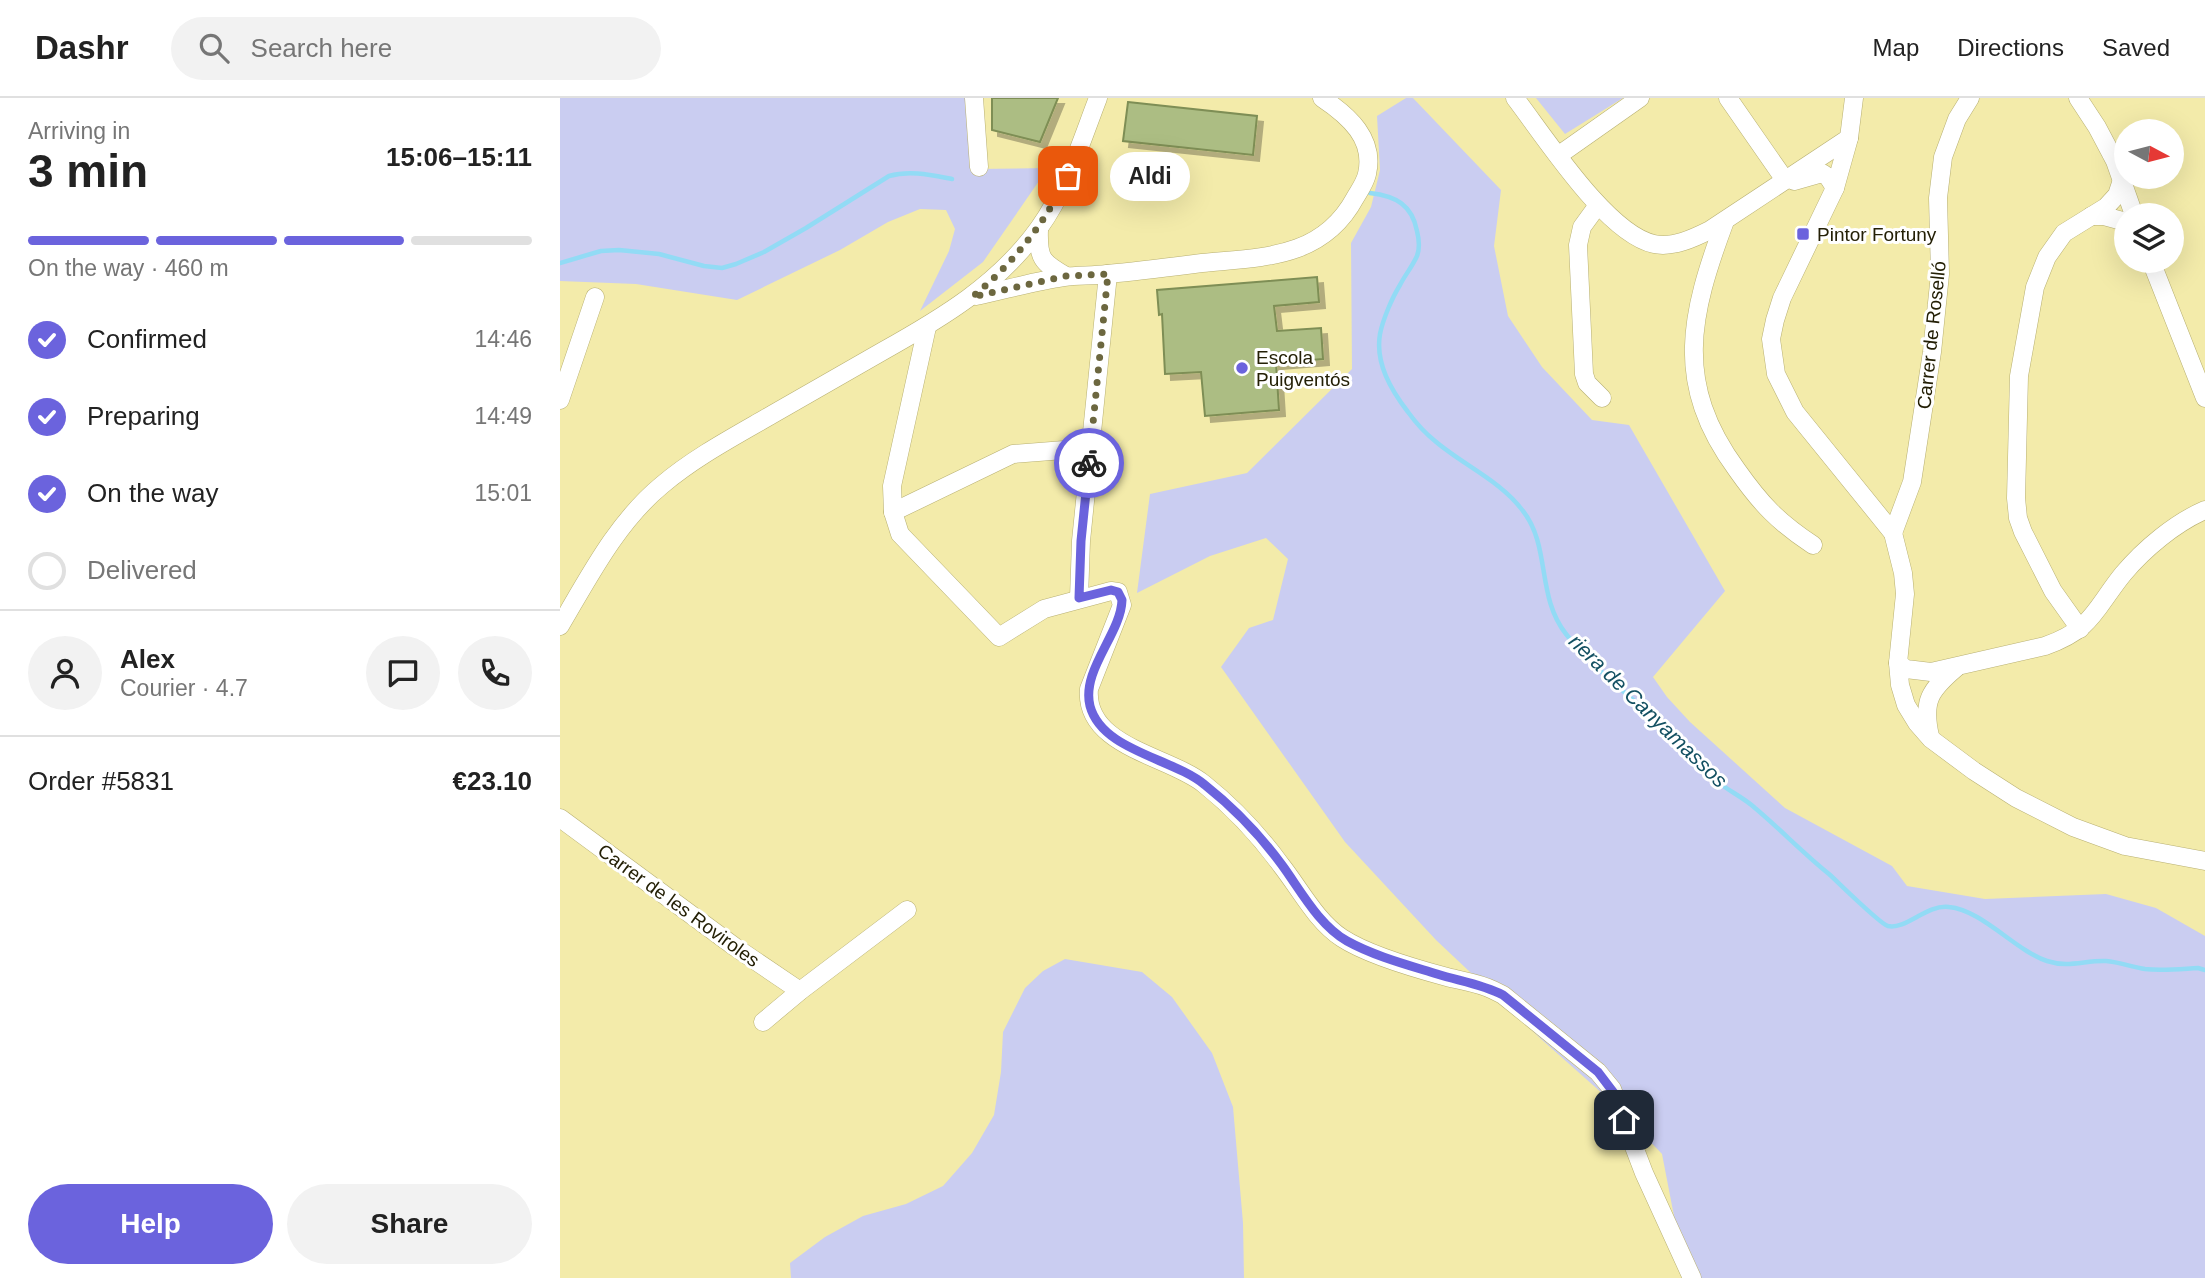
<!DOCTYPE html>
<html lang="en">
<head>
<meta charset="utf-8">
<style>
  :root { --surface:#fff; --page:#f2f2f2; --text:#222; --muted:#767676; --line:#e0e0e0; --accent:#6b63dd }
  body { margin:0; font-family:Helvetica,sans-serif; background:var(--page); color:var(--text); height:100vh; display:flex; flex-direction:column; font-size:26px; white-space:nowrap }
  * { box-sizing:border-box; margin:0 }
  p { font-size:23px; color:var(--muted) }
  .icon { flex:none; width:38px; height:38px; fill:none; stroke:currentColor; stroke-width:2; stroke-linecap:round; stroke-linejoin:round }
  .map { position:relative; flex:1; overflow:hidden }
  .drawer { display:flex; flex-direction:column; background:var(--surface); width:560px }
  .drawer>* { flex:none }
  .needle { width:46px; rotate:97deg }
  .tools { position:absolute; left:1554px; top:21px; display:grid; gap:14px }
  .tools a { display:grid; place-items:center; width:70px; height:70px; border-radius:50%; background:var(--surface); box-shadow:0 7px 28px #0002; font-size:35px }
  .pin { position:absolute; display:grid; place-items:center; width:60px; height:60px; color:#fff; margin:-30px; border-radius:14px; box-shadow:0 4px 10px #0006 }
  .courier { position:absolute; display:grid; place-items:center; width:70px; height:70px; margin:-35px; border:5px solid #6b63dd; border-radius:50%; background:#fff; color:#222; box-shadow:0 2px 9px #0007 }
  .bubble { position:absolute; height:49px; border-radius:24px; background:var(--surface); box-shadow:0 7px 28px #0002; font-size:23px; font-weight:800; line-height:49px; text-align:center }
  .headline em { font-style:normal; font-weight:800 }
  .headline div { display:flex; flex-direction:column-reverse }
  .headline { display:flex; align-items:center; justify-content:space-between; height:119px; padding:0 28px }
  h1 { font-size:46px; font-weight:800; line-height:52px }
  .bar { display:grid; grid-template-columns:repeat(4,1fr); gap:10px 7px; align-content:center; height:84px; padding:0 28px }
  .bar i { height:9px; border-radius:5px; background:var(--line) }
  .bar .selected { background:var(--accent) }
  .bar p { grid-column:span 4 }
  .line { display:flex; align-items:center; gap:18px; padding:0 28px; border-top:2px solid var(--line) }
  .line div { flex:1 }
  .round { display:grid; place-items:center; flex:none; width:74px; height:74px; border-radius:37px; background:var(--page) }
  ol { padding:0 28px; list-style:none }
  li { display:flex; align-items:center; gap:21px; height:77px }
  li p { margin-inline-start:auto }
  li .icon { padding:7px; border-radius:50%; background:var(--accent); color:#fff; stroke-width:4 }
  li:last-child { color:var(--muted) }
  li i { width:38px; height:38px; border:4px solid var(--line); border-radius:50% }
  .action { display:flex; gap:14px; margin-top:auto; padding:14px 28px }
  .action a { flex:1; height:80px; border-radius:42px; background:var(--accent); color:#fff; font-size:28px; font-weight:800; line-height:80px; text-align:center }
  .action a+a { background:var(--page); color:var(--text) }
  header { display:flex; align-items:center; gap:42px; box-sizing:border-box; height:98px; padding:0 35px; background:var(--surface); border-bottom:2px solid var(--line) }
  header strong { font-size:33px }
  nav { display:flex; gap:38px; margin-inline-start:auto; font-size:24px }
  .search { width:490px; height:63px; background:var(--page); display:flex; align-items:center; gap:18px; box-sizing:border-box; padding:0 24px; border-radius:38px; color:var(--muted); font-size:26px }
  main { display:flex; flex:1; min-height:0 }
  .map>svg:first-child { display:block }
</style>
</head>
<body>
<header>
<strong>Dashr</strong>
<div class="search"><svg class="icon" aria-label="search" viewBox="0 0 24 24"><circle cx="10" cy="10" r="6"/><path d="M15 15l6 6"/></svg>Search here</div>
<nav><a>Map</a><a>Directions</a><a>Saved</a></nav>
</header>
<main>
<section class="drawer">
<div class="headline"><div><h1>3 min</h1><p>Arriving in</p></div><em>15:06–15:11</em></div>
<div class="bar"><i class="selected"></i><i class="selected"></i><i class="selected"></i><i></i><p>On the way · 460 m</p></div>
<ol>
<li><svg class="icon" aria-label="check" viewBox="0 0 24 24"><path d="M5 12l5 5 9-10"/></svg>Confirmed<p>14:46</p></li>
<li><svg class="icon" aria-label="check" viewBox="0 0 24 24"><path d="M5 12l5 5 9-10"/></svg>Preparing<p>14:49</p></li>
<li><svg class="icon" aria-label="check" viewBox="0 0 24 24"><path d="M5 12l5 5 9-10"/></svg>On the way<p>15:01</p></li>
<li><i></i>Delivered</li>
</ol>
<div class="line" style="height:126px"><a class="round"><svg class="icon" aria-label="person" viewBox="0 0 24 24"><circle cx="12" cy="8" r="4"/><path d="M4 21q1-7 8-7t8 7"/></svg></a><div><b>Alex</b><p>Courier · 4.7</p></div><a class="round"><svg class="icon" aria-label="chat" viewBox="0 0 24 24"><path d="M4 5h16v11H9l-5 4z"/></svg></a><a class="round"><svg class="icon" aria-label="phone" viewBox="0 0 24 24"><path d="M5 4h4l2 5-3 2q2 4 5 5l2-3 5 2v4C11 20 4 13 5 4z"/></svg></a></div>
<div class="line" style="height:91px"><div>Order #5831</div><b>€23.10</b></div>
<div class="action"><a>Help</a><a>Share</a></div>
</section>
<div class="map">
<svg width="1645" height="1180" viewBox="0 0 1645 1180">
  <defs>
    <filter id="shadow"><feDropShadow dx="6" dy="6" stdDeviation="0" flood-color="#0004"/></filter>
  </defs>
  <rect width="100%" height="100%" fill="#f3ebaa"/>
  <g fill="#cacdf1">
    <polygon points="0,0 409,0 414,71 488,70 423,164 360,213 389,153 395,131 386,112 360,111 328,124 280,152 177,202 76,186 0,183"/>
    <polygon points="846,0 853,0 941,92 934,148 948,218 982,269 1032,322 1069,327 1165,493 1093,579 1107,599 1130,624 1225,710 1332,768 1347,788 1425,801 1546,796 1596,810 1645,838 1645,1180 1126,1180 1102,1056 1052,1004 981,941 876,842 785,744 661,569 689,530 713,522 728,461 706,440 650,458 577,495 590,396 687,375 792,271 791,145 811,109 820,72 817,18"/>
    <polygon points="976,0 1063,0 1005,36"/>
    <polygon points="505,861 582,874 612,899 652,955 673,1009 683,1125 684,1180 231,1180 230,1165 265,1139 303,1118 346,1106 383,1088 412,1055 434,1017 441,974 443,934 465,890 483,873"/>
  </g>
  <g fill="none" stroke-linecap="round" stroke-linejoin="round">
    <g stroke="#92dbf5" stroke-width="4.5">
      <path d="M 810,95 C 836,98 852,107 857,133 C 859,141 860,150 857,158 C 852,169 845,177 840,187 C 832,200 823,221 820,236 C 815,265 831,292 848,314 C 856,325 865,335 875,343 C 903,367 941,383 963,413 C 991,449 976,498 1006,536 C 1034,572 1073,600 1106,631 C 1123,646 1137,663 1152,679 C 1164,691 1182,698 1195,710 C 1220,731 1243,755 1269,776 C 1279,785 1320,826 1328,828 C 1346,832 1367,806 1389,809 C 1422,812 1456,853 1487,863 C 1508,870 1526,862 1546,863 C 1559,864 1572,869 1585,871 C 1602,873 1620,871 1638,870 L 1645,872"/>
      <path d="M 0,165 L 41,153 L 59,152 L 99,156 L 144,168 L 162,170 L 176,166 L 204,154 L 246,130 L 329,78 C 350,72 371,77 392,81"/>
    </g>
  </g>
  <g fill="#acbd83" stroke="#7e8e55" stroke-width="2" filter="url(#shadow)">
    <polygon points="432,0 498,0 480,44 432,32"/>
    <polygon points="568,4 697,18 693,57 563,43"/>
    <polygon points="757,179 759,204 714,208 717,233 761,230 763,261 716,265 719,312 645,318 641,274 605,276 602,216 599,217 597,192"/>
  </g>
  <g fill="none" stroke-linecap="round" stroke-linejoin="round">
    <defs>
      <g id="minor">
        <polyline points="414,0 419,69"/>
        <path d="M 955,0 C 985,39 1047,136 1094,146 C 1113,150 1134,140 1150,132 L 1289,40"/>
        <polyline points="1168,0 1225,82"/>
        <polyline points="1294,0 1289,40 1275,90 1222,200 1215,222 1211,241 1216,276 1235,314 1333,435 1343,475 1345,496 1338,565 1340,587 1346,607 1357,625 1371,641 1414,673 1456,700 1513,729 1565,748 1645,763"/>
        <polyline points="1518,0 1537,29 1555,63 1574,117"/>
        <polyline points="999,57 1080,0"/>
        <polyline points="1234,83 1262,75 1268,79 1275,90"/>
        <polyline points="1038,107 1022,129 1018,147 1024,276 1027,285 1042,300"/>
        <polyline points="1531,118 1544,118 1566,124"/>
        <path d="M 1165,123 C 1130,217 1113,285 1177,372 C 1201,406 1218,424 1253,447"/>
        <path d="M 479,131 C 478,160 481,164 506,178"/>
        <polyline points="1591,163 1645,300"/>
        <path d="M 416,198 C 445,192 475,183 504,179 C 518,177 533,178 547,176 C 579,173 610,169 642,165 C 702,159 762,161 795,100 C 799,93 805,85 807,76 C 815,41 789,18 762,0"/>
        <path d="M 367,229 L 332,388 L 333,414 L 340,436 L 439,539 L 484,511 L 551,493 L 558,494 L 562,507 L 529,591 C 524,649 610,658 644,686 C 674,710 699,737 721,767 C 740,791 756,823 782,840 C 808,857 857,871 887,879 C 902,883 919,885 933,892 L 943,897 L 1038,974 L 1052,991 L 1084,1075 L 1132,1180"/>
        <polyline points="0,302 35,199"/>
        <polyline points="333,414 453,356 530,350"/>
        <polyline points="1333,435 1352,384 1372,254 1380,176 1378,100 1383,59 1397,21 1410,0"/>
        <polyline points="519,500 521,443 548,176"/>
        <path d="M 0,528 C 29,479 57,424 102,387 C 135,359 175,338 213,316 C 250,295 286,274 323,253 C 382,220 439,186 479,130 C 507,91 521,44 538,0"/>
        <polyline points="1520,531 1493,493 1463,434 1458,420 1456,400 1459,278 1475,189 1487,159 1504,135 1546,109 1557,97 1561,85"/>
        <path d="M 1338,565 L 1346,571 L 1371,574 L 1485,548 C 1533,531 1534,512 1563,476 C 1584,451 1615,425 1645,412"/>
        <path d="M 1370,638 C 1362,603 1370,592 1396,570"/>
        <polyline points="0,720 175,849 240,893"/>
        <polyline points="203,924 240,893 347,812"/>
      </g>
    </defs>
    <use href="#minor" stroke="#b8b072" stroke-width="19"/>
    <use href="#minor" stroke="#fff" stroke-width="18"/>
  </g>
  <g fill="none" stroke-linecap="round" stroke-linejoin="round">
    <path stroke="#6c673f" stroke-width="7" stroke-dasharray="0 12.6" d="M 508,78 C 484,126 454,165 412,199 L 506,178 L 548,176 L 529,365"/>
    <path stroke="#6b63dd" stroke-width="9" d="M 529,365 L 521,443 L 519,500 L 551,492 L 558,494 L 562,502 C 561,536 521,572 530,608 C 542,653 613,660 645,687 C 674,710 700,737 722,767 C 741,793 759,827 787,843 C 814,858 848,867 877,876 C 899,883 922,886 943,897 L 1038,974 L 1057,999 L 1064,1022"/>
  </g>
  <g fill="#6b63dd" stroke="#fff" stroke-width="2.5">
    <rect x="1236" y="129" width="14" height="14" rx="3.5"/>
    <circle cx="682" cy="270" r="7"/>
  </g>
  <g text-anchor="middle" stroke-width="6" stroke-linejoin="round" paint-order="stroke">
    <g font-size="19" fill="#242006" stroke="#fff" text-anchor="start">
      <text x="1257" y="143">Pintor Fortuny</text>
      <text x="696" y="266">Escola<tspan x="696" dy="22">Puigventós</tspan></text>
    </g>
    <g font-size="19" fill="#242006" stroke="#fff">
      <text transform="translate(1371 237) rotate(-84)" y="7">Carrer de Roselló</text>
      <text transform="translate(119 807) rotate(36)" y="7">Carrer de les Roviroles</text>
    </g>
    <g font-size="21" font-style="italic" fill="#135062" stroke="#fff">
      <text transform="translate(1088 613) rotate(44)" y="7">riera de Canyamassos</text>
    </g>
  </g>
</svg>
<div class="tools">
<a><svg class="needle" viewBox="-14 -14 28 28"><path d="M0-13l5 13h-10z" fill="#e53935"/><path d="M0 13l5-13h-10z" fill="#767676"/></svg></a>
<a><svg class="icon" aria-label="layers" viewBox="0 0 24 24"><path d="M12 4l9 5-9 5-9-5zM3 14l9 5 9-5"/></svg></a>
</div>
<div class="pin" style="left:508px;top:78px;background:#ea580c"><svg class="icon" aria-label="bag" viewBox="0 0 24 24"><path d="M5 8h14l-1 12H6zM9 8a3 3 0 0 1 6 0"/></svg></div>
<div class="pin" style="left:1064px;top:1022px;background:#1f2937"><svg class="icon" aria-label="home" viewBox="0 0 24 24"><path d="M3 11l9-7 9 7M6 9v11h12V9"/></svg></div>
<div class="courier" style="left:529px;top:365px"><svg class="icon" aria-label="bike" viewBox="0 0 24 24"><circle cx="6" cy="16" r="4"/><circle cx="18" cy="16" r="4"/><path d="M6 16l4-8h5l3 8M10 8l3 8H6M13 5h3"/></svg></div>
<div class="bubble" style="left:550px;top:54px;width:80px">Aldi</div>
</div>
</main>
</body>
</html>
